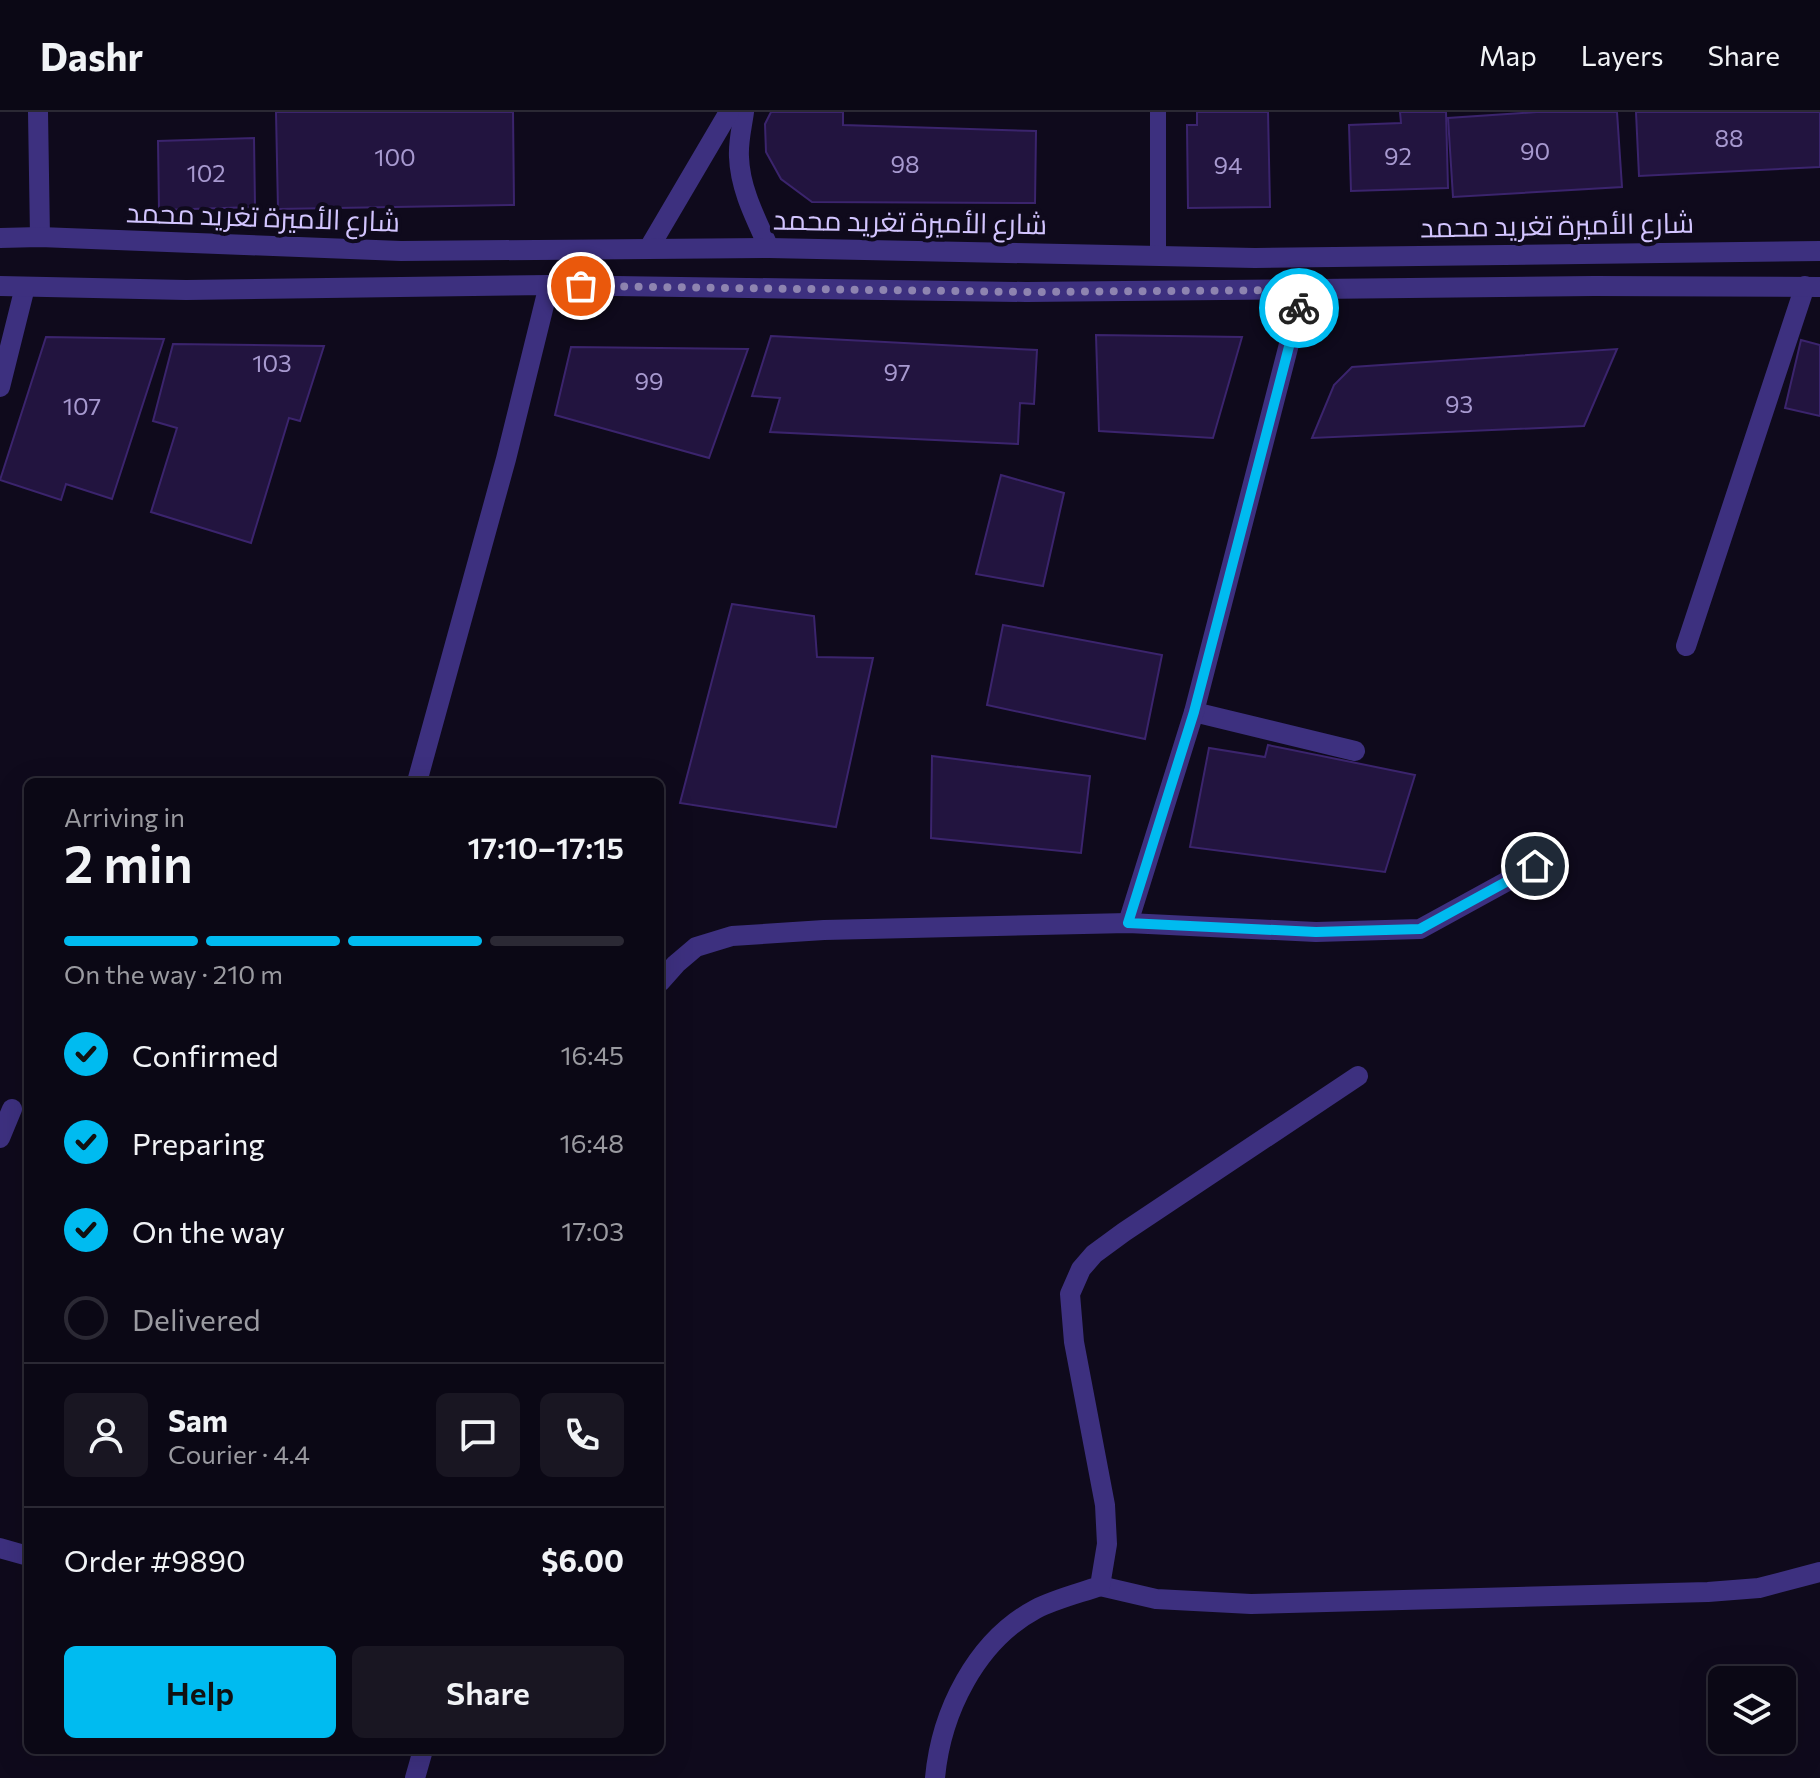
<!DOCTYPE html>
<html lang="en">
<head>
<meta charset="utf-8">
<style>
  :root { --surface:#0b0815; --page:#191622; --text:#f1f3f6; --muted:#9a9aa0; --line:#2b2934; --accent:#00bbf0 }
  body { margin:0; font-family:Commissioner,Cairo,sans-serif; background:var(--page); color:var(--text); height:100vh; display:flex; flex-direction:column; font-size:30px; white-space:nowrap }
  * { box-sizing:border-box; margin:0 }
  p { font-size:26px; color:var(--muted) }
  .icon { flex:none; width:44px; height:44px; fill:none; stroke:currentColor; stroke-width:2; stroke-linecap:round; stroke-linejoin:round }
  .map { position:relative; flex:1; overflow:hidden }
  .drawer { position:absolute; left:24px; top:666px; width:640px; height:976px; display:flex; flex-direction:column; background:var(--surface); border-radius:12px; box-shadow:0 8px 32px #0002,0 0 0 2px var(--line) }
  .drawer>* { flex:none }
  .fabs { position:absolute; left:1708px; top:1554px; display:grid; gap:16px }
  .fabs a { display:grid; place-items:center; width:88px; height:88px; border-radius:12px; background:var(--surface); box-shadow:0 8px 32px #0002,0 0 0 2px var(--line); font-size:40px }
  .pin { position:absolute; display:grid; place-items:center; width:68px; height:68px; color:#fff; margin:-34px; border:4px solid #fff; border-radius:50%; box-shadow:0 2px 8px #0007 }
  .courier { position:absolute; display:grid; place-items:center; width:80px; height:80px; margin:-40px; border:6px solid #00bbf0; border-radius:50%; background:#fff; color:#222; box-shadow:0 2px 10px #0007 }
  .head em { font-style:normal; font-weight:600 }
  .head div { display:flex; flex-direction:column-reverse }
  .head { display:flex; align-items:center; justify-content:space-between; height:136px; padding:0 40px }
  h1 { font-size:52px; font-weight:600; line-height:60px }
  .bar { display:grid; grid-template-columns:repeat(4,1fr); gap:12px 8px; align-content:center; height:96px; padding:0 40px }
  .bar i { height:10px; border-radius:6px; background:var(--line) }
  .bar .on { background:var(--accent) }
  .bar p { grid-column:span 4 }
  .line { display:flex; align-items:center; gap:20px; padding:0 40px; border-top:2px solid var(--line) }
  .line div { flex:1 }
  .round { display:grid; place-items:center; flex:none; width:84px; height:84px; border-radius:12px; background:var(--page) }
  ol { padding:0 40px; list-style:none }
  li { display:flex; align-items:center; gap:24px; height:88px }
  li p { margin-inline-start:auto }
  li .icon { padding:8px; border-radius:50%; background:var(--accent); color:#111; stroke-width:4 }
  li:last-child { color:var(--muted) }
  li i { width:44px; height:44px; border:4px solid var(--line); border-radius:50% }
  .action { display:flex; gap:16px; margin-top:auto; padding:16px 40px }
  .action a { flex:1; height:92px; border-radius:12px; background:var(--accent); color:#111; font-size:32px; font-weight:600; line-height:92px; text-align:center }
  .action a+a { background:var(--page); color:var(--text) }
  header { display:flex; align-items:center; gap:48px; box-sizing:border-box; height:112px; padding:0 40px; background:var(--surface); border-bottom:2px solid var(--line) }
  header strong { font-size:38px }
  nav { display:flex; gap:44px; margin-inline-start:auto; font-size:28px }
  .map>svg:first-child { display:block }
</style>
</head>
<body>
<header>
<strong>Dashr</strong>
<nav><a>Map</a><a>Layers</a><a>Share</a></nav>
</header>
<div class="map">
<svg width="1820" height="1666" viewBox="0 0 1820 1666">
  <rect width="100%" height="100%" fill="#0f0a1c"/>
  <g fill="#22143f" stroke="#3b246d" stroke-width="2">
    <polygon points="276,0 513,0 514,93 278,97"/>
    <polygon points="771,0 843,0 843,13 1036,19 1035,91 812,90 781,67 766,40 765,12"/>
    <polygon points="1197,0 1268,0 1270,95 1188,96 1187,13 1197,13"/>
    <polygon points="1400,0 1446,0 1448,76 1351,79 1349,13 1401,11"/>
    <polygon points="1537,0 1617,0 1622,75 1453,85 1448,6"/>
    <polygon points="1636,0 1820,0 1820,55 1639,64"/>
    <polygon points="254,26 255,95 159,98 158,29"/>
    <polygon points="1096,223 1242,225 1213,326 1099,319"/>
    <polygon points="771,224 1037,238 1034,292 1020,291 1018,332 770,320 780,286 752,284"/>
    <polygon points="46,225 164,227 112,387 66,372 61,388 0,368"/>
    <polygon points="1801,228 1820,233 1820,304 1785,296"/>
    <polygon points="173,232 324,234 300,309 289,306 251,431 151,400 177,316 153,309"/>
    <polygon points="571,235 748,237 709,346 555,303"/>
    <polygon points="1617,237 1584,314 1312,326 1334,273 1352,255"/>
    <polygon points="1001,363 1064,381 1043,474 976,462"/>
    <polygon points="732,492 814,504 817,545 873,546 836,715 680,691"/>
    <polygon points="1003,513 1162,543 1145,627 987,593"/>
    <polygon points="1268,633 1415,663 1385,760 1190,735 1209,636 1265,645"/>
    <polygon points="932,644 1090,664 1081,741 931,726"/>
  </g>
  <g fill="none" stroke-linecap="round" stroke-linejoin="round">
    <polyline stroke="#3d307f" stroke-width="16" points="1158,0 1158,143"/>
    <g stroke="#3d307f" stroke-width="20">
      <polyline points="38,0 40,125"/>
      <path d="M 744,0 C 742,15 738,30 739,45 C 740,77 756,107 769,136"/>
      <polyline points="649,136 729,0"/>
      <polyline points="0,275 25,175"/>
      <polyline points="1686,534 1805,174"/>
      <polyline points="1194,600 1355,639"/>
      <polyline points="417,670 506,347 549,173"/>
      <polyline points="1128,811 1194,600 1303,178"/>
      <polyline points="660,870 676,852 696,835 732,824 824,818 1128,811 1316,820 1420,817 1535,754"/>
      <polyline points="0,1026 12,997"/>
      <polyline points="0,1436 28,1444"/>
      <polyline points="1100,1474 1156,1487 1251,1492 1708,1480 1759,1476 1820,1460"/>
      <polyline points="415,1666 423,1638"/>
      <path d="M 935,1666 C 941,1600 976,1529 1036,1497 C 1055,1487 1080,1481 1100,1474 L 1107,1432 L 1105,1393 L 1074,1230 L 1070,1182 L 1081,1157 L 1094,1142 L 1124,1120 L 1358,964"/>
    </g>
    <g stroke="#3d307f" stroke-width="20">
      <polyline points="0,126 40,125 401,139 769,136 1255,146 1820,139"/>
      <polyline points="0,174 186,178 549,173 1026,180 1594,174 1820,175"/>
    </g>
  </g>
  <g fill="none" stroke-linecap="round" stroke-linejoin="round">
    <polyline stroke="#8e84b0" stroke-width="8" stroke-dasharray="0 14.4" points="581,174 1026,180 1303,178 1299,196"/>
    <polyline stroke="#00bbf0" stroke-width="10" points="1299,196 1194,600 1128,811 1316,820 1420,817 1535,754"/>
  </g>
  <g text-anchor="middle" stroke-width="8" stroke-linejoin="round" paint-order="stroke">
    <g font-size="24" fill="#a799cf">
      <text x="1729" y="35">88</text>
      <text x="1535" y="48">90</text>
      <text x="1398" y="53">92</text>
      <text x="395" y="54">100</text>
      <text x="905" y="61">98</text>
      <text x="1228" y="62">94</text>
      <text x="206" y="70">102</text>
      <text x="272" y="260">103</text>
      <text x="897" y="269">97</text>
      <text x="649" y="278">99</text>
      <text x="1459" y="301">93</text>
      <text x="82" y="303">107</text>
    </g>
    <g font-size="28" fill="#d3c5ff" stroke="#0f0a1c">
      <text transform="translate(263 105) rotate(2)" y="10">شارع الأميرة تغريد محمد</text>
      <text transform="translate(910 110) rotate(1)" y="10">شارع الأميرة تغريد محمد</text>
      <text transform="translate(1557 113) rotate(-1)" y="10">شارع الأميرة تغريد محمد</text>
    </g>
  </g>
</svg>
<div class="fabs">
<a><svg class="icon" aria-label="layers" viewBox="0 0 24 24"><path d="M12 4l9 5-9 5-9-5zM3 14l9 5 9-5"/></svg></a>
</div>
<div class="pin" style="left:581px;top:174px;background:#ea580c"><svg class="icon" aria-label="bag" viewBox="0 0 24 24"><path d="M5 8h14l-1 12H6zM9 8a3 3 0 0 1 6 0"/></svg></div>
<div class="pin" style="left:1535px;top:754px;background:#1f2937"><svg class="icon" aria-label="home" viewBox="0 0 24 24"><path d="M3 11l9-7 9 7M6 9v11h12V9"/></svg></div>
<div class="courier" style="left:1299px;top:196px"><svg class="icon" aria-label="bike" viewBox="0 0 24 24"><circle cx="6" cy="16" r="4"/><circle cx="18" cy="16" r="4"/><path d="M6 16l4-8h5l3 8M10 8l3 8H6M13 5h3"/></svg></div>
<section class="drawer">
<div class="head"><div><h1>2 min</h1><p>Arriving in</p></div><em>17:10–17:15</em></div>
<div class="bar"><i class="on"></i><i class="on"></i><i class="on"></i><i></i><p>On the way · 210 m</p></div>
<ol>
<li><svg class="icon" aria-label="check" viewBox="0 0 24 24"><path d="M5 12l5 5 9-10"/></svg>Confirmed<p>16:45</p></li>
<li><svg class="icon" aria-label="check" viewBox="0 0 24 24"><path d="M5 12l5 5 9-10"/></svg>Preparing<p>16:48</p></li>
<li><svg class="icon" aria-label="check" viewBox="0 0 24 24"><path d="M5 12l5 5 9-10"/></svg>On the way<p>17:03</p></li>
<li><i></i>Delivered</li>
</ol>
<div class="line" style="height:144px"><a class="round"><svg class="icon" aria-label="person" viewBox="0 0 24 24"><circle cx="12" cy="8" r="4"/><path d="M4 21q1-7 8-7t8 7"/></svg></a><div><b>Sam</b><p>Courier · 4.4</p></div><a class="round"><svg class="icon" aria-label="chat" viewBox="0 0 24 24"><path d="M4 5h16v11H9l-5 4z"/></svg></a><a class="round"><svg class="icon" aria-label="phone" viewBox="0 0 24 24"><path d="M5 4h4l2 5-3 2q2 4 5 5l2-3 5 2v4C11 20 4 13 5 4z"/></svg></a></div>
<div class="line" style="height:104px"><div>Order #9890</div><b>$6.00</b></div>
<div class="action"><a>Help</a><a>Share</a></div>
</section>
</div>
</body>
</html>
